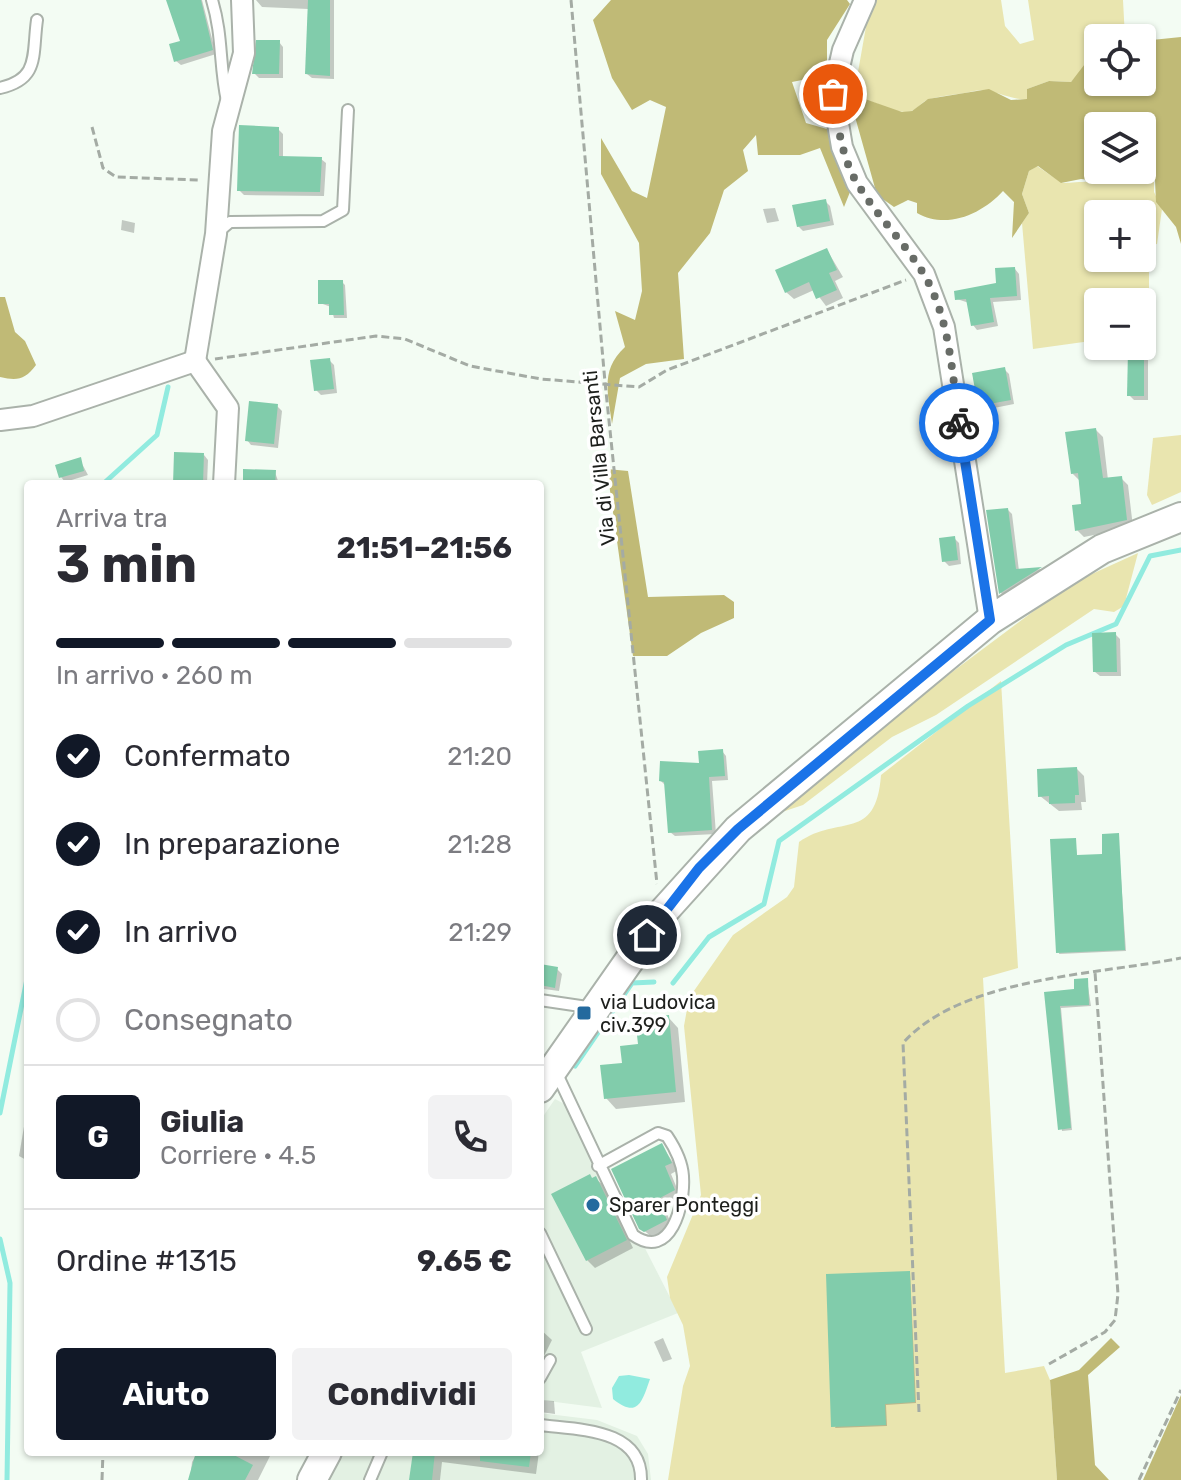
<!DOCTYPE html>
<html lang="it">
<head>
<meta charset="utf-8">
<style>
  :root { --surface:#fff; --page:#f2f2f3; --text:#2b2b33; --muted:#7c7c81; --line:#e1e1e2; --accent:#111827 }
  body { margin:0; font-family:Rubik,sans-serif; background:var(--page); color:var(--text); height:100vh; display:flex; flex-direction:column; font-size:30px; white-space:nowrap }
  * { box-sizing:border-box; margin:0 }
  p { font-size:26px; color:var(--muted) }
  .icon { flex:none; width:44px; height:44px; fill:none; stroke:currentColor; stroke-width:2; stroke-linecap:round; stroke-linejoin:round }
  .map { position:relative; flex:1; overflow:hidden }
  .details { position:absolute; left:24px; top:480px; width:520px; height:976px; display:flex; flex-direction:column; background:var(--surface); border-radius:8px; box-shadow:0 2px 6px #0004 }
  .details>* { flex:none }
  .controls { position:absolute; left:1084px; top:24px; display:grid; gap:16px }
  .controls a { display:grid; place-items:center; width:72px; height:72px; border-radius:8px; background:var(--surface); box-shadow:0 2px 6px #0004; font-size:40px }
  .pin { position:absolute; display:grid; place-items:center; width:68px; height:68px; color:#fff; margin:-34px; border:4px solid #fff; border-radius:50%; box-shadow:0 2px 8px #0007 }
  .courier { position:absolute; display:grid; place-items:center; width:80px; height:80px; margin:-40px; border:6px solid #1a73e8; border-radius:50%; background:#fff; color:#222; box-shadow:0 2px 10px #0007 }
  .headline em { font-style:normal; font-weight:700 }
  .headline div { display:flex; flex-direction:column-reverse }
  .headline { display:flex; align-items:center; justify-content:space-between; height:136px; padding:0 32px }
  h1 { font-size:52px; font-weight:700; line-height:60px }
  .bar { display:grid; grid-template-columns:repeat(4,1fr); gap:12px 8px; align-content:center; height:96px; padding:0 32px }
  .bar i { height:10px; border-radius:6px; background:var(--line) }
  .bar .on { background:var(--accent) }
  .bar p { grid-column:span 4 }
  .line { display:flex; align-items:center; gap:20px; padding:0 32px; border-top:2px solid var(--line) }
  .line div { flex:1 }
  .round { display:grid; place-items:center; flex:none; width:84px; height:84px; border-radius:8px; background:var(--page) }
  ol { padding:0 32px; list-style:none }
  li { display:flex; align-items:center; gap:24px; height:88px }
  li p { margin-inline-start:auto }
  li .icon { padding:8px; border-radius:50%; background:var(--accent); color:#fff; stroke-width:4 }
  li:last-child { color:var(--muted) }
  li i { width:44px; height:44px; border:4px solid var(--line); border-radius:50% }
  .primary-button { display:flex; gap:16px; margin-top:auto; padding:16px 32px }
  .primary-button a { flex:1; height:92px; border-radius:8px; background:var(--accent); color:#fff; font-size:32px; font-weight:700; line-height:92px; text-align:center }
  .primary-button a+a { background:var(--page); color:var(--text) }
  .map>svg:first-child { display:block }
</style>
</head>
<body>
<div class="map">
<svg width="1181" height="1480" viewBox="0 0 1181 1480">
  <rect width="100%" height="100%" fill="#f3fcf3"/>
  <g fill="#e3f1e3">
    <polygon points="555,1099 574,1109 678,1313 581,1352 602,1408 540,1400 540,1121"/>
    <polygon points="540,1413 597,1420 637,1436 648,1454 651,1480 327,1480 343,1452 540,1452"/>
  </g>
  <g fill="#e9e5af" fill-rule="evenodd">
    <path d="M 875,0 L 1001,0 L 1005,26 L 1020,44 L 1034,40 L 1028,0 L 1123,0 L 1125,38 L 1098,38 C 1098,56 1083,69 1071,82 L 1049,81 L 1027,89 L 1028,99 C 1009,101 992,87 974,91 C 960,95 938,95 925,101 C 918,106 914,113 904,112 C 887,111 873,98 856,100 L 852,106 L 870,4 Z"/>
    <path d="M 1154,157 L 1154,192 L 1162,209 L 1157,244 L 1149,245 L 1149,333 L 1142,334 L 1142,302 L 1098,302 L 1098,340 L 1033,349 L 1022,223 L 1029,213 L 1022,194 L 1029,171 L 1037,166 L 1062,183 C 1067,183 1098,181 1102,180 C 1118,176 1126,170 1142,170 L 1142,162 ZM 1098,214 L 1142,214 L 1142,258 L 1098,258 Z"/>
    <polygon points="1181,435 1181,492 1152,505 1147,495 1153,438"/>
    <polygon points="1138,553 1124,606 1114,612 1094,609 936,715 892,737 803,805 782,812 876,729 1070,584"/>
    <path d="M 1001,681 L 1018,968 L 983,978 L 1005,1373 L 1044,1366 L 1050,1380 L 1057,1480 L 668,1480 L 683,1386 L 690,1366 L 683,1325 L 670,1298 L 667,1277 L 701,1195 L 684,1026 L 689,998 L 733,935 L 787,897 L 794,887 L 799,842 C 839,814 876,843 881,775 Z"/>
  </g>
  <g fill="#c0ba76">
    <path d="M 611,0 L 847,0 L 850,4 L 827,40 L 827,62 L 812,78 L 792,82 L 806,123 L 827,129 L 852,187 L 844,207 L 820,148 L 800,155 L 758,155 L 756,135 L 743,150 L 748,171 L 724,190 L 710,233 L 678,273 L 684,359 L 646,364 L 620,378 L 612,424 C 608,393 600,370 625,347 L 615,311 L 635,320 L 642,291 L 639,243 L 601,174 L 601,138 L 632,191 L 647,198 L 666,107 L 650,100 L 632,110 L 612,78 L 593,20 Z"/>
    <path d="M 1181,37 L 1181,244 L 1176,227 L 1156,202 L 1154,157 L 1142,162 L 1142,126 L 1098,126 L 1098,170 L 1123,170 L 1098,181 L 1081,179 L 1061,183 L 1038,166 L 1029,171 L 1022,194 L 1029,213 L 1012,238 L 1014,202 L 1003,191 C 982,214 947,230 917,213 L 917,203 L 908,200 L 894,207 L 880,197 L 875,188 L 852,106 L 856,100 L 865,99 L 902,112 L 912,111 L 928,99 L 989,89 L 1011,100 L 1027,99 L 1027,89 L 1049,81 L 1071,82 L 1098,47 L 1098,82 L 1142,82 L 1142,41 Z"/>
    <path d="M 0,297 L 5,297 L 15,332 L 25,341 L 36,365 C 25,380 17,381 0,377 Z"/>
    <polygon points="607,469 628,471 648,597 724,595 734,602 734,618 701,633 667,656 633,656"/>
    <polygon points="1111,1338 1120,1347 1088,1375 1095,1465 1109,1480 1057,1480 1050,1380 1079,1370"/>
    <polygon points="1181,1395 1181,1480 1143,1480"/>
  </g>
  <path fill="#91ebdf" d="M 629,1375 L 650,1379 C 642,1402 638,1419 613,1399 L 612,1388 L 619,1376 Z"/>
  <g fill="#0003">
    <polygon points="169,0 202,0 216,54 181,65 176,61 182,42"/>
    <polygon points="256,0 334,0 334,79 312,78 307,74 308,9 262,7"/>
    <polygon points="279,42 283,47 283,78 259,78 254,73"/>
    <polygon points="278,129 283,134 283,158 321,159 326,163 324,196 244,195 239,190"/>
    <polygon points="825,201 830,206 834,225 803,231 798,226"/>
    <polygon points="775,208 779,221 767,223 763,209"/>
    <polygon points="122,220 135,223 134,233 121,230"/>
    <polygon points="827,250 843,277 835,281 843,298 826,306 814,290 794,299 786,292"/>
    <polygon points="1015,269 1019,274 1021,300 993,302 998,326 977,330 973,325 969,303 957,299 998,285"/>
    <polygon points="342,282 345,285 347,318 334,318 331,307 320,303"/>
    <polygon points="1143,353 1148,358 1148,400 1134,400 1129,395"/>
    <polygon points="329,360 334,365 337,393 321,395 316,390"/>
    <polygon points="1004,369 1009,374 1014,404 984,410 980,405"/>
    <polygon points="277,406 282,411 278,448 251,445 247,440"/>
    <polygon points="1096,430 1103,437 1108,480 1121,478 1128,485 1133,527 1084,537 1077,530 1083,506 1079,480 1072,473"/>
    <polygon points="204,455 208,460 207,484 175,484"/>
    <polygon points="80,460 88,475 65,482 61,477"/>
    <polygon points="275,472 279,484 245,484"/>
    <polygon points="1008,510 1012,514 1019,571 1042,569 1045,572 1005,597 1001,593 988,512"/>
    <polygon points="954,538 959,543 961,564 949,566 944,561"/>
    <polygon points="1115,634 1120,639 1121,676 1100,676 1095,672"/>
    <polygon points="722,751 726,756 728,780 712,781 716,834 675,836 670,832 666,786 661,781 701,766"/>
    <polygon points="1077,769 1084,776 1086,802 1081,802 1082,810 1059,811 1040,796"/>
    <polygon points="1118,835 1126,951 1059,954 1075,840 1077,857 1105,856"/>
    <polygon points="540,966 557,969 562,974 559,991 544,989 540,996"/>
    <polygon points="1087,980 1091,1006 1061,1008 1072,1130 1062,1131 1047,994 1077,991"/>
    <polygon points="668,1017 678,1028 685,1102 616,1109 606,1098 624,1065"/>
    <polygon points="28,1103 28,1161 19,1156"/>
    <polygon points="662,1146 678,1170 671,1174 681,1198 664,1207 673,1228 653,1238 641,1228"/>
    <polygon points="596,1179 604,1186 633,1248 595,1268 587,1260"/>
    <polygon points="910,1273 916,1403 886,1405 887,1426 835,1428"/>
    <polygon points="540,1329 552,1340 540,1364"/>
    <polygon points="663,1338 672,1359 663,1362 654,1342"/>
    <polygon points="540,1400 554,1401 555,1414 540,1412"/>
    <polygon points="198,1452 272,1452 258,1480 190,1480 192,1462"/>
    <polygon points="415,1452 539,1452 536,1474 442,1462 440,1480 411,1480"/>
  </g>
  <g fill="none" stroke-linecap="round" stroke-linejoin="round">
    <g stroke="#91ebdf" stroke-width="5">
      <polyline points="103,484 157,435 168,387"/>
      <polyline points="673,983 709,937 764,904 779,841 968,706 1066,645 1116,624 1150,556 1181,550"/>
      <polyline points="575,1066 632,983 654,982"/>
      <polyline points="0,1113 28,974"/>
      <polyline points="0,1239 10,1283 7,1480"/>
    </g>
  </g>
  <g fill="#81ccab">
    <polygon points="166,0 201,0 213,50 174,62 169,44 180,41"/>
    <polygon points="308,0 330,0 330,76 305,74"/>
    <polygon points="256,40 280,40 279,74 252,74"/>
    <polygon points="239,125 279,127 279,156 322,157 320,192 237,191"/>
    <polygon points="826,199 830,221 797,227 792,205"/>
    <polygon points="827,248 837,270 829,273 837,290 816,299 809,282 785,293 775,270"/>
    <polygon points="1015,267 1017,296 990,298 994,322 971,326 966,299 955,300 954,291 996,283 995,268"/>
    <polygon points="318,280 343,280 344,315 329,315 329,304 318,304"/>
    <polygon points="1128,351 1144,351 1144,396 1127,396"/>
    <polygon points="330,358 334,389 314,391 310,360"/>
    <polygon points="1005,367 1011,400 978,406 972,373"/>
    <polygon points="249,401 278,404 274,444 245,441"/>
    <polygon points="1096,428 1103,478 1122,476 1127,520 1075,531 1072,505 1081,504 1078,473 1071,474 1065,432"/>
    <polygon points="174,452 204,453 203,484 173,484"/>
    <polygon points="81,457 84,471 59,478 55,465"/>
    <polygon points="243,469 276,470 275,484 243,484"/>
    <polygon points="1008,508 1016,569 1042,567 999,594 986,510"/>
    <polygon points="955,536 958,560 942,562 939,538"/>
    <polygon points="1116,632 1117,672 1093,672 1092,633"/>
    <polygon points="723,749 725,776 709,777 712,830 668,833 664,782 659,781 660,761 699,763 698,751"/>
    <polygon points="1077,767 1079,795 1075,795 1075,803 1049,804 1049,796 1038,797 1037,769"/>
    <polygon points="1119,833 1125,950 1056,953 1050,839 1076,838 1077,855 1102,854 1102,834"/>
    <polygon points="540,964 558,967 555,988 540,985"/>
    <polygon points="1088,978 1089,1005 1060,1006 1071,1128 1058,1130 1044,992 1074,989 1074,979"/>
    <polygon points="669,1015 676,1092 604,1099 600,1065 622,1063 620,1046 638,1044 635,1018"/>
    <polygon points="662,1143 672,1163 665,1166 675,1190 658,1199 667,1220 644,1232 639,1229 611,1169"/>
    <polygon points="590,1174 592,1178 596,1176 627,1240 586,1261 551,1194"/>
    <polygon points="910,1271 915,1402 885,1404 886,1425 831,1427 826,1274"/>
    <polygon points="196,1452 228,1452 253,1465 245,1480 188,1480"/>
    <polygon points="413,1452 435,1452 432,1480 409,1480"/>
    <polygon points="480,1452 531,1452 529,1467 480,1461"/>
  </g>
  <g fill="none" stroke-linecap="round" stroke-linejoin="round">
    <defs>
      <g id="lane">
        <path d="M 212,0 C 223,36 219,65 227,101"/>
        <path d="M 0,88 C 40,79 32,55 37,20"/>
        <polyline points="217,233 230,222 323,221 343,210 348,110"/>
        <polyline points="540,1000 594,1008"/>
        <path d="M 557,1074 L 633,1235 C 671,1262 685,1204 683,1176 C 682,1161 675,1148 667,1136 L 658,1133 L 598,1166"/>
        <polyline points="540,1233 586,1329"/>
        <polyline points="540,1378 550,1360"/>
        <path d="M 540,1425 C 578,1430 642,1428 641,1480"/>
        <polyline points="370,1480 382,1452"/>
      </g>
      <g id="street">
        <polyline points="865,0 843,50 833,94 842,147 857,183 924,274 944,327 990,620"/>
        <polyline points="195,361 216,234 223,131 244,53 242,0"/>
        <polyline points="0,420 33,416 195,361 228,408 224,484"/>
      </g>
      <g id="secondary">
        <polyline points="540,1088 664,911 738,829 990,620 1102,549 1181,517"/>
        <polyline points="312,1480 327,1452"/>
      </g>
    </defs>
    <use href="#lane" stroke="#aab2aa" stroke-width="14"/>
    <use href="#street" stroke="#aab2aa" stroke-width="24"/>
    <use href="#secondary" stroke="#aab2aa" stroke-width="32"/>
    <g stroke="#a4aba4" stroke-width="3" stroke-dasharray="8 4" stroke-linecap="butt">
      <polyline points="571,0 605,382 657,884"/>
      <polyline points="92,127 103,168 116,177 200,180"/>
      <polyline points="215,359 376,336 405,339 470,366 541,379 639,387 667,370 906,280"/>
      <polyline points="1049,1364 1105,1332 1115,1320 1118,1294 1095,972"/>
      <path d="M 919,1412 L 903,1043 C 962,977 1097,975 1181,958"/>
      <polyline points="102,1480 103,1452"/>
      <polyline points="1139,1480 1181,1390"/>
    </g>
    <use href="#lane" stroke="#fff" stroke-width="10"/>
    <use href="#street" stroke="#fff" stroke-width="20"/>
    <use href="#secondary" stroke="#fff" stroke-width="28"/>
  </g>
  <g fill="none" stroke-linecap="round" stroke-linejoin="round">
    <path stroke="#686c67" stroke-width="8" stroke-dasharray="0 14.4" d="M 833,94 C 838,125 841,156 857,183 C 876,215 904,242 923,273 C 950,317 952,374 959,423"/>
    <polyline stroke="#1a73e8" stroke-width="10" points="647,935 699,868 738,829 990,620 959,423"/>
  </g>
  <g fill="#246a9e" stroke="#fff" stroke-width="3">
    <rect x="576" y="1005" width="16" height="16" rx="4"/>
    <circle cx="593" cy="1205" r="8"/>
  </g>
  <g text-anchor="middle" stroke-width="7" stroke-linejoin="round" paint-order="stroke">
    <g font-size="20" fill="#1d1f1c" stroke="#fff">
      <text transform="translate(599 458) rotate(-96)" y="7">Via di Villa Barsanti</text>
    </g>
    <g font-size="20" fill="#1d1f1c" stroke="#fff" text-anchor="start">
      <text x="600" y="1009">via Ludovica<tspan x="600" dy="23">civ.399</tspan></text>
      <text x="609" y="1212">Sparer Ponteggi</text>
    </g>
  </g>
</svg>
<div class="controls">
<a><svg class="icon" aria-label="locate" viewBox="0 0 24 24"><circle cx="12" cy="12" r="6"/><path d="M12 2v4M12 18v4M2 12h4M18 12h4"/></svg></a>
<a><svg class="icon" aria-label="layers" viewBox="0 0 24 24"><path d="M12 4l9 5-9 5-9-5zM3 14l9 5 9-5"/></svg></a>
<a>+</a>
<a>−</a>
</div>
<div class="pin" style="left:833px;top:94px;background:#ea580c"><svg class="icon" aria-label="bag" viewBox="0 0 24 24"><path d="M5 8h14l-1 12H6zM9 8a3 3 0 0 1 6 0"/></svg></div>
<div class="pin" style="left:647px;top:935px;background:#1f2937"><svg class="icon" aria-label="home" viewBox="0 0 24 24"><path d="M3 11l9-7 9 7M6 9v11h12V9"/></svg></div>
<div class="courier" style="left:959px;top:423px"><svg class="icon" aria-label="bike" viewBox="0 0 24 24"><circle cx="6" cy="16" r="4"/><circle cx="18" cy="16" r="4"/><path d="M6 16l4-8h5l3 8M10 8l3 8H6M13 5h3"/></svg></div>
<section class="details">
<div class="headline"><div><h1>3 min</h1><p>Arriva tra</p></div><em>21:51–21:56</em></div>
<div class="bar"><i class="on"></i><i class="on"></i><i class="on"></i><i></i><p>In arrivo · 260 m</p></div>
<ol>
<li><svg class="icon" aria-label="check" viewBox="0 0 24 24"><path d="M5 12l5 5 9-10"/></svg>Confermato<p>21:20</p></li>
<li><svg class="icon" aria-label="check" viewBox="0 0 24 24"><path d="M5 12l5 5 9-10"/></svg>In preparazione<p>21:28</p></li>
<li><svg class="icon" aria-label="check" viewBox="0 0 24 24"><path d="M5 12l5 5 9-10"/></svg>In arrivo<p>21:29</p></li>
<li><i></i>Consegnato</li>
</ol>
<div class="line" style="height:144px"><b class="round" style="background:var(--accent);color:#fff">G</b><div><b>Giulia</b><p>Corriere · 4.5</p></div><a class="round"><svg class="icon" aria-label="phone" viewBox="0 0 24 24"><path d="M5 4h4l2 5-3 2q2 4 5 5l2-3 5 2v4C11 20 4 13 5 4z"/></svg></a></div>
<div class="line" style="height:104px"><div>Ordine #1315</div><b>9.65 €</b></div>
<div class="primary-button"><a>Aiuto</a><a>Condividi</a></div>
</section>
</div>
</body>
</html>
